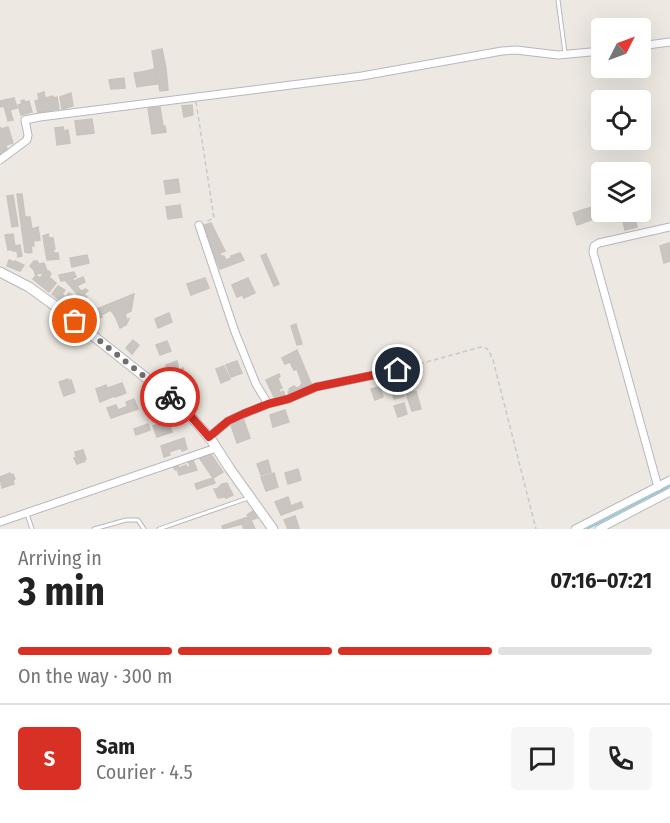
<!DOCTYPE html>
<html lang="en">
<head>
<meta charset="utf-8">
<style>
  :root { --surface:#fff; --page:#f6f6f6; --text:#222; --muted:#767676; --line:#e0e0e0; --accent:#d93025 }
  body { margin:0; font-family:"Fira Sans Condensed",sans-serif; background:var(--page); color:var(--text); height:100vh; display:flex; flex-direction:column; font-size:22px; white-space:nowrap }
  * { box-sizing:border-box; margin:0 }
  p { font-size:20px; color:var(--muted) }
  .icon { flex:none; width:33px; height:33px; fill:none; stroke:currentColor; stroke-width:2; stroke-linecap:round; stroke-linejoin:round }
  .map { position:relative; height:529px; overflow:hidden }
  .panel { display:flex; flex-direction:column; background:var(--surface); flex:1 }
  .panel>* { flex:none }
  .needle { width:39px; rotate:48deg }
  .fabs { position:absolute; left:591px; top:18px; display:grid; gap:12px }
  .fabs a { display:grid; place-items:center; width:60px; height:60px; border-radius:6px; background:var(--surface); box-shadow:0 6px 24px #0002; font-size:30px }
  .pin { position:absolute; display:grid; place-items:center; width:51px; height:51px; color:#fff; margin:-26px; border:3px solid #fff; border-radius:50%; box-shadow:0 2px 6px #0007 }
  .courier { position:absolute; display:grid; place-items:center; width:60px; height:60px; margin:-30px; border:4px solid #d93025; border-radius:50%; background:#fff; color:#222; box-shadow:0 2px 8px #0007 }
  .summary em { font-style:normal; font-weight:700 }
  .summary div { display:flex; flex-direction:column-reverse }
  .summary { display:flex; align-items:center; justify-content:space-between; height:102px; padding:0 18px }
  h1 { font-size:39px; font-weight:700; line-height:45px }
  .bar { display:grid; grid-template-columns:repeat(4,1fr); gap:9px 6px; align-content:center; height:72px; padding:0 18px }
  .bar i { height:8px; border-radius:4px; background:var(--line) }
  .bar .active { background:var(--accent) }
  .bar p { grid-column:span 4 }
  .line { display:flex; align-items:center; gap:15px; padding:0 18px; border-top:2px solid var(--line) }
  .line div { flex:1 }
  .round { display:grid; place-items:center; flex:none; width:63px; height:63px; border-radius:6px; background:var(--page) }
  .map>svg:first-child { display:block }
</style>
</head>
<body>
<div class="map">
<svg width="670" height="529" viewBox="0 0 670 529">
  <rect width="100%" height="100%" fill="#ede9e2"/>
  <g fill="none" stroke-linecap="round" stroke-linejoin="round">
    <polyline stroke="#81cae3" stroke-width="1.5" points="587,529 670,486"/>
  </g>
  <g fill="#cac5c1" stroke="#c9c4bc" stroke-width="1.5">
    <polygon points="162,49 166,68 155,70 152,51"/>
    <polygon points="154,69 156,84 149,85 146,71"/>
    <polygon points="166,69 168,90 160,91 159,84 157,84 155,70"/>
    <polygon points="146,71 149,85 137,87 134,73"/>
    <polygon points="124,78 125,88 111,89 109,80"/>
    <polygon points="44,92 45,98 53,96 54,98 57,97 59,109 38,113 35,101 39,100 38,94"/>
    <polygon points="71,93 73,106 62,109 60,97"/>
    <polygon points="14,98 17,108 10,110 13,120 8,121 4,106 0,107 0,101"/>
    <polygon points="24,100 24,102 29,101 32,112 21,115 18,105 22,104 21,101"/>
    <polygon points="192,105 193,115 184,117 182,106"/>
    <polygon points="160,107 163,126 165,126 166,132 152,134 148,108"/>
    <polygon points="92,119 94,133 77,135 75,121"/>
    <polygon points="0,127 1,129 8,127 13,143 6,145 7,150 1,152 2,156 0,157"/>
    <polygon points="63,127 64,131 68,130 70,143 57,145 55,128"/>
    <polygon points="178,179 180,192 166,194 164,181"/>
    <polygon points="17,194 22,194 25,217 30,217 32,229 38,227 40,240 33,241 34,246 31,246 32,252 30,253 25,252"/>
    <polygon points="13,195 18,226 12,227 7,196"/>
    <polygon points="180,205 182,217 168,219 166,207"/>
    <polygon points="598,205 602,216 577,225 573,213"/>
    <polygon points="627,214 628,217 634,216 637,227 625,230 622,216"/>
    <polygon points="211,223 225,251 220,253 221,256 224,256 226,260 231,258 231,256 240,253 244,260 220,269 202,226"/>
    <polygon points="13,234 15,246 20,245 22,256 18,257 17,251 13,251 13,250 8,250 5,235"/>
    <polygon points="48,234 49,238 53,238 55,249 53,249 54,253 58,253 59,259 47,260 43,236"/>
    <polygon points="669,243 670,261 664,263 660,246"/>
    <polygon points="266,254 279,284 274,286 261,256"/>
    <polygon points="87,255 89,263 72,267 70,258"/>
    <polygon points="9,260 14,262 15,261 24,265 20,271 7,266"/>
    <polygon points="34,261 37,261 39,264 44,263 47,271 49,271 51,274 49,277 56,283 49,292 33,279 36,275 40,278 44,273 35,274 34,270 30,266"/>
    <polygon points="74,272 76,277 72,278 74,281 83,277 85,282 77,286 81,291 86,289 88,291 84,294 87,297 83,300 78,295 65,280 61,281 59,275"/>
    <polygon points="205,278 209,288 191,295 187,284"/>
    <polygon points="248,278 255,293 244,298 242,295 237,297 232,285"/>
    <polygon points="58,286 65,290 62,294 66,297 69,293 84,305 82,308 86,311 88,308 92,311 134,294 131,311 125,314 127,320 129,319 126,325 120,328 116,318 111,310 101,315 102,317 96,319 95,318 92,319 89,313 80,316 52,294"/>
    <polygon points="169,313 172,322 158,328 155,319"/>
    <polygon points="296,324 302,344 297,345 291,326"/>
    <polygon points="133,340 139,345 132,354 126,348"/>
    <polygon points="167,341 171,351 160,355 156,345"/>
    <polygon points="297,350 313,388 291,397 288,392 290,391 289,389 294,386 296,388 300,387 302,383 297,369 294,370 290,362 285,364 282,358"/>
    <polygon points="177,361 179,371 183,368 186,377 174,382 170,371 168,372 166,365"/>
    <polygon points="237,361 242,373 231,377 226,365"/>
    <polygon points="224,366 230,379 221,383 216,369"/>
    <polygon points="279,374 280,376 278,379 282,388 279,389 280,393 283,391 286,397 276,401 266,380"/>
    <polygon points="68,379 68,381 71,380 75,392 64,396 59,382"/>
    <polygon points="399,379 404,396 394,399 389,382"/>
    <polygon points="122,383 126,393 115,397 111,387"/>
    <polygon points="183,384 187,387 186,389 192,395 189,400 177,390 179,386"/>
    <polygon points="106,385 107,388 111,387 114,396 100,402 96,389"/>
    <polygon points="380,387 383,397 375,400 371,389"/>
    <polygon points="416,391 421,409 412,411 406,393"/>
    <polygon points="134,399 138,409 129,412 126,402"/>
    <polygon points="404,403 407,414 398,417 394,406"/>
    <polygon points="116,405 118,410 128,406 129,412 111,418 107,408"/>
    <polygon points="285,410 289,422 273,427 270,415"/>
    <polygon points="243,418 250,438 237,443 230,422"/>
    <polygon points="168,421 172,432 157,437 153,426"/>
    <polygon points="148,424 150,430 136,435 134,429"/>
    <polygon points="184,438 187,449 182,451 181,448 169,452 170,455 164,457 161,446"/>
    <polygon points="83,450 86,459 84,459 85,461 77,464 74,458 76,457 75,452"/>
    <polygon points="210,453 223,472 213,478 200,459"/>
    <polygon points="193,460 197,470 179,475 177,469 175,470 173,466 177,464 179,468 186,465 187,468 190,466 188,461"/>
    <polygon points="268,460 271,472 261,475 257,464"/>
    <polygon points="298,469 301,480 288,484 285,473"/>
    <polygon points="10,473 11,475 13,474 15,479 13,480 14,484 2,488 0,477"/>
    <polygon points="274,473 278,487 266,491 261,477"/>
    <polygon points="213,478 215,483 197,489 195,484"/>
    <polygon points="227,483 233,495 226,498 225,497 218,498 214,489 217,489 222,484"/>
    <polygon points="288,497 291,506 301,502 303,507 281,515 275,502"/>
    <polygon points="253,511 257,518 251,520 255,529 244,529 242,524 223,529 222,526 248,517 247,515"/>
    <polygon points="295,516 299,528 288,529 284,520"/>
  </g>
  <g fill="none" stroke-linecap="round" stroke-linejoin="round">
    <defs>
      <g id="lane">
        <polyline points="558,0 565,53"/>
        <polyline points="27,514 32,529"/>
        <polyline points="94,529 126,520 138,520 144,529"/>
        <polyline points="159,529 248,498"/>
      </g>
      <g id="street">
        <polyline points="640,46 670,42"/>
        <polyline points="0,160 27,140 28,135 25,120 40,117 362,76 502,51 516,50 558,55 602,51"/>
        <polyline points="199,225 235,332 256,384 268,404"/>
        <polyline points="209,437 228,421 243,414 268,404 288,399 316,387 398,370"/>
        <polyline points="658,487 593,252 594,246 599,243 670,227"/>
        <polyline points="0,522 216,448"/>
        <polyline points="575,529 670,480"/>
        <polyline points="599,529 670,492"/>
      </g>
      <polyline id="secondary" points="0,272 29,287 58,308 164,392 188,413 212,441 230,469 273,529"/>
    </defs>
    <use href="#lane" stroke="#b6b8c0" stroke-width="5"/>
    <use href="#street" stroke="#b6b8c0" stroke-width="9"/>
    <use href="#secondary" stroke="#b6b8c0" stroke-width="11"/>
    <g stroke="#c9c9c9" stroke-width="1.5" stroke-dasharray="4.5 3" stroke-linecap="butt">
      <polyline points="196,102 214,218 205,222"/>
      <path d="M 405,368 L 481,347 C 489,347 490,353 493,360 L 536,529"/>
    </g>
    <use href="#lane" stroke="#fff" stroke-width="3"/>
    <use href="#street" stroke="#fff" stroke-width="7"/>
    <use href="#secondary" stroke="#fff" stroke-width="9"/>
  </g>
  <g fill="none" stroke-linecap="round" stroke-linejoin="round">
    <polyline stroke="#716f6d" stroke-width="6" stroke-dasharray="0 10.8" points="75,321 170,397"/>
    <polyline stroke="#d93025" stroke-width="8" points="170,397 188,413 209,437 228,421 243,414 268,404 288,399 316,387 398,370"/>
  </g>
</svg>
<div class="fabs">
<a><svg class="needle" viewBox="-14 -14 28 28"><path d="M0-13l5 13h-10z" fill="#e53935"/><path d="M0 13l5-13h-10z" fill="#767676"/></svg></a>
<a><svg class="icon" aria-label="locate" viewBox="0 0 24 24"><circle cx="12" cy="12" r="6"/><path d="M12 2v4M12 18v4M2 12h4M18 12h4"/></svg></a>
<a><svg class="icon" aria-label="layers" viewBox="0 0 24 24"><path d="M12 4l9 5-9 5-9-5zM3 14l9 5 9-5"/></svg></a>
</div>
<div class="pin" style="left:75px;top:321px;background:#ea580c"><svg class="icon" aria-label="bag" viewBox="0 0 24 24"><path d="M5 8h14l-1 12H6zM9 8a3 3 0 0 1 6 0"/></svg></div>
<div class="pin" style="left:398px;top:370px;background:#1f2937"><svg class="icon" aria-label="home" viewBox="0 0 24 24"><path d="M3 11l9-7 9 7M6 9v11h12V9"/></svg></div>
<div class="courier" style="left:170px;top:397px"><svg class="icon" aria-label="bike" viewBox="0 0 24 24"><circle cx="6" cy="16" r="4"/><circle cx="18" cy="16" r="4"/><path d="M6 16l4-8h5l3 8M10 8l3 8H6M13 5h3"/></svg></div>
</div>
<section class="panel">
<div class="summary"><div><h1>3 min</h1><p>Arriving in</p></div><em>07:16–07:21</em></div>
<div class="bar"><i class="active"></i><i class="active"></i><i class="active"></i><i></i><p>On the way · 300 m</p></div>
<div class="line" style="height:108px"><b class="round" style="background:var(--accent);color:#fff">S</b><div><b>Sam</b><p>Courier · 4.5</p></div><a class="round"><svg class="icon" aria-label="chat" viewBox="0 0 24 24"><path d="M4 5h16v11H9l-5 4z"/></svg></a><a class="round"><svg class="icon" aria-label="phone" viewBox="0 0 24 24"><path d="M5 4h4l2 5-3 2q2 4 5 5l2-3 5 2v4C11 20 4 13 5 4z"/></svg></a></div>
</section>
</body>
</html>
